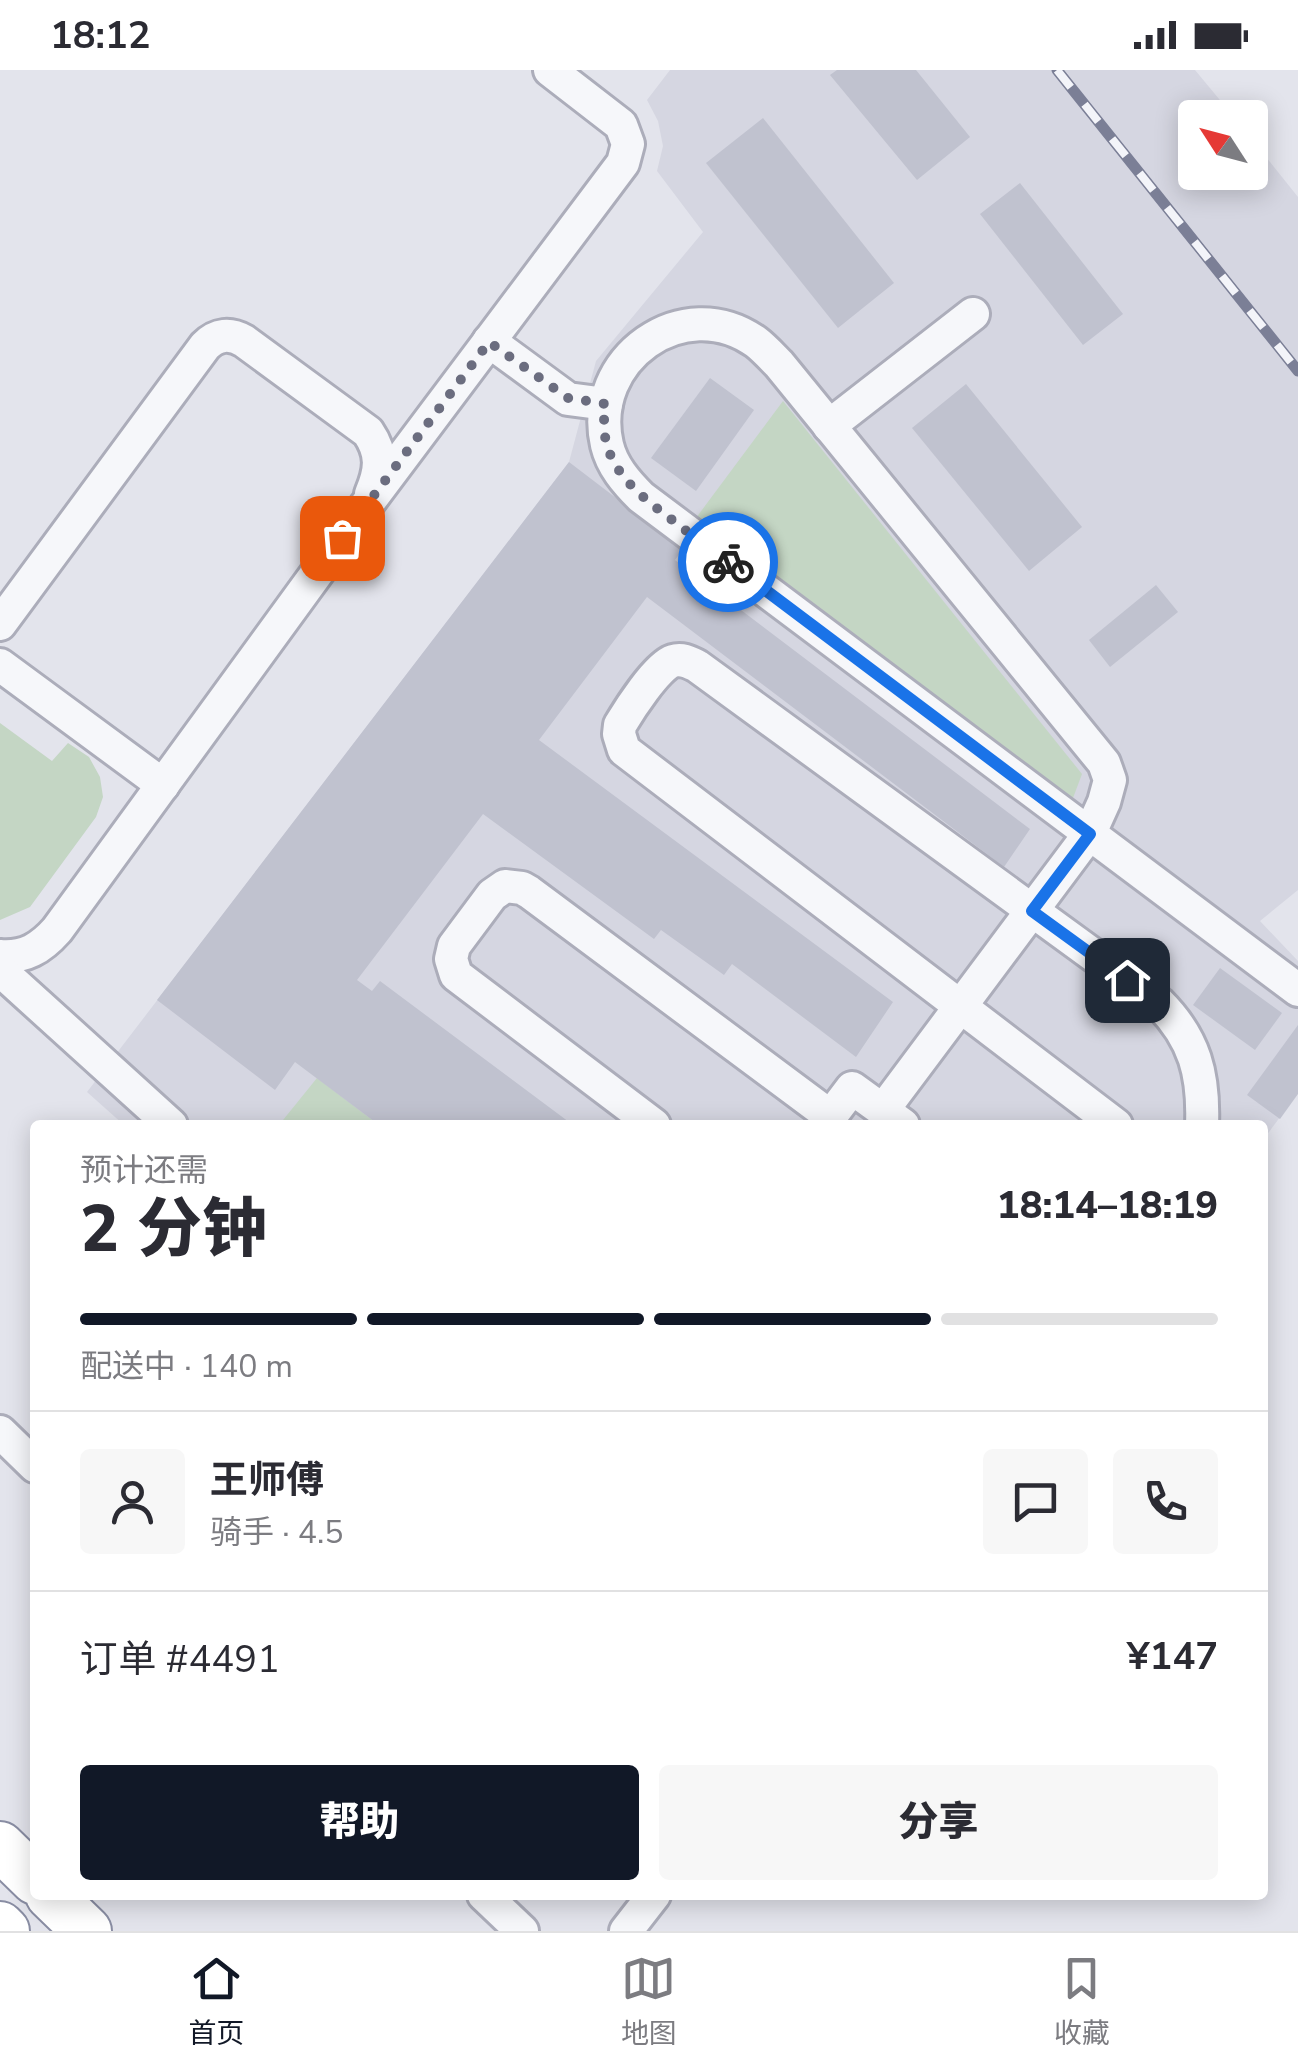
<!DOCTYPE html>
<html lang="zh">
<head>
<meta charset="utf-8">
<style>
  :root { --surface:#fff; --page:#f7f7f7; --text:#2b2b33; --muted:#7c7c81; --line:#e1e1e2; --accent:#111827 }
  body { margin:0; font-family:"Nunito Sans","Noto Sans SC",sans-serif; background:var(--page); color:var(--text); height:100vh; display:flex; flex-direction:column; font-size:38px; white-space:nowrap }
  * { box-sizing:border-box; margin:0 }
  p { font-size:32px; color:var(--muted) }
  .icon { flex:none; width:55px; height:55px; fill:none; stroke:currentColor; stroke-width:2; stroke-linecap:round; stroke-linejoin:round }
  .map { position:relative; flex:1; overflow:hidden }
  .sheet { position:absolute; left:30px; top:1050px; width:1238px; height:780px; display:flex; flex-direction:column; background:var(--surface); border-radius:10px; box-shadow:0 5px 25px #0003 }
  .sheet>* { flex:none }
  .needle { width:65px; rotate:306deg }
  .controls { position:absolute; left:1178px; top:30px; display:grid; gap:20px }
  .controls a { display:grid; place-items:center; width:90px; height:90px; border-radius:10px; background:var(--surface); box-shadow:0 5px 25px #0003; font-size:50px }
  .pin { position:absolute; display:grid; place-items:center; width:85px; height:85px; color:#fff; margin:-42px; border-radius:20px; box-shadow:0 5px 15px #0006 }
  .courier { position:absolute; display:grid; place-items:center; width:100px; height:100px; margin:-50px; border:8px solid #1a73e8; border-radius:50%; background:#fff; color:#222; box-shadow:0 2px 12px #0007 }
  .headline em { font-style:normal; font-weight:800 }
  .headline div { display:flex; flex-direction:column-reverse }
  .headline { display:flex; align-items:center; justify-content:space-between; height:170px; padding:0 50px }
  h1 { font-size:65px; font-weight:800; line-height:75px }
  .bar { display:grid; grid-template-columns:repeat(4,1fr); gap:15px 10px; align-content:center; height:120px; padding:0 50px }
  .bar i { height:12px; border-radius:8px; background:var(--line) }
  .bar .current { background:var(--accent) }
  .bar p { grid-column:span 4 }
  .line { display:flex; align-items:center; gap:25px; padding:0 50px; border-top:2px solid var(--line) }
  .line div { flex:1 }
  .round { display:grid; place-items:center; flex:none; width:105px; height:105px; border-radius:10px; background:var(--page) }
  .button { display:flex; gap:20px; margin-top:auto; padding:20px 50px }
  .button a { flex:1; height:115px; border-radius:10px; background:var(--accent); color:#fff; font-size:40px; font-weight:800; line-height:115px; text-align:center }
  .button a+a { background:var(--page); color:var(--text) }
  .status { display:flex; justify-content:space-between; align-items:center; height:70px; padding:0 50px; background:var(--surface); direction:ltr }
  .status svg { height:28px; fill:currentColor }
  .menu { display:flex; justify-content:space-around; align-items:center; height:140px; border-top:2px solid var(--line); background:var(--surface); font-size:28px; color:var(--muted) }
  .menu a { display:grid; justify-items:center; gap:5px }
  .menu .current { color:var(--accent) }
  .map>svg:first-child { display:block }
</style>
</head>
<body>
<div class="status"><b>18:12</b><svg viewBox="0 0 49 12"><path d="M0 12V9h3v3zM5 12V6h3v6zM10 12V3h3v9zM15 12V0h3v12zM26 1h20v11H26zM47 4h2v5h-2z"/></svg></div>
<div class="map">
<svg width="1298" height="1861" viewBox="0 0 1298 1861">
  <rect width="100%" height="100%" fill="#e3e4ec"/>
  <polygon fill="#d5d6e1" points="670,0 1195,0 1234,47 1195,48 1195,102 1250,102 1250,67 1298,127 1298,820 1260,851 1298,891 1298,1023 1263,1070 1262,1055 124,1055 87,1022 569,392 596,291 703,162 657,101 663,76 658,51 647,30"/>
  <g fill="#c4d6c4">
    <polygon points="783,331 1082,704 1073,728 696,448"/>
    <polygon points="0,653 52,691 68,673 89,687 100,707 103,727 96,747 30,837 0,850"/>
    <polygon points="317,1008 379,1055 279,1055"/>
  </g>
  <g fill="#c0c2cf">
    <polygon points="837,0 916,0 970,67 917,110 830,5"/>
    <polygon points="763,48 894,213 838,258 706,93"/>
    <polygon points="1020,113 1123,244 1083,275 980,144"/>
    <polygon points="710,308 754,340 696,421 651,388"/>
    <polygon points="966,314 1082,457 1029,501 912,358"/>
    <polygon points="569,392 683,479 675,490 1030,759 1004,797 647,527 539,670 893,932 856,987 732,894 724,905 661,860 654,869 483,744 357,910 372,921 380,911 573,1055 379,1055 295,992 275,1020 157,930"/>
    <polygon points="1156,515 1178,542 1110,597 1089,570"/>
    <polygon points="1220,898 1282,943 1255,980 1193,935"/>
    <polygon points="1298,955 1298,1024 1280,1049 1247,1025"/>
  </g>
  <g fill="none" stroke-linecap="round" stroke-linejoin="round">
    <defs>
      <g id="minor">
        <polyline points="489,271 568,329 606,334"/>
        <polyline points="829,356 973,244"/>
        <path d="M 0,554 L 205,276 C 217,264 230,263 244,271 L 368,362 C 383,384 381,400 371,424"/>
        <polyline points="0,595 163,715"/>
        <path d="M 0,886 C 25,888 41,878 57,860 L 365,437 L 623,93 L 628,74 L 621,55 L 550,0"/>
        <polyline points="0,900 171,1055"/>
        <path d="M 883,1040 L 1090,763 L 1104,732 L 1110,710 L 1104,693 L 779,294 C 772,287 764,278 756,272 C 683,220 587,290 607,375 C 612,396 626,412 641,427 L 1298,920"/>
        <polyline points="654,1055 456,905 451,889 454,876 492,825 505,816 522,818 529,822 830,1046"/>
        <polyline points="824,1055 852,1018 903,1055"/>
        <path d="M 1116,1055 L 624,680 L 619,664 L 620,655 C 629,640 657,596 673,591 C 682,588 689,592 697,596 L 1159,933 C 1195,969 1204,1005 1202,1055"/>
        <polyline points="0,1362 35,1396"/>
        <polyline points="484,1825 522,1861"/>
        <polyline points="626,1861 654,1825"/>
      </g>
      <g id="highway">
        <polyline points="0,1776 35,1810"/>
        <polyline points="50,1825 87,1861"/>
        <polyline points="0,1856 5,1861"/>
      </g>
    </defs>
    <use href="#minor" stroke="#acadba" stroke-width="38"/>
    <use href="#highway" stroke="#898da3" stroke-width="52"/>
    <use href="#minor" stroke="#f6f7fa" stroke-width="32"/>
    <use href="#highway" stroke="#fff" stroke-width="48"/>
    <defs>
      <polyline id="rail" points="1057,0 1298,301"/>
    </defs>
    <use href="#rail" stroke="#7b7f96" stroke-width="11"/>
    <use href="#rail" stroke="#f3f4f9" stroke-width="8" stroke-dasharray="22" stroke-linecap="butt"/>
  </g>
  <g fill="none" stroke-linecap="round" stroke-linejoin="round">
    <path stroke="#6b6d7f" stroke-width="10" stroke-dasharray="0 18" d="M 342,468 L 489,272 L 568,328 L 606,334 C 595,389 631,419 671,449 C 690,464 709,478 728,492"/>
    <polyline stroke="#1a73e8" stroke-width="12" points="728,492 1090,764 1032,841 1127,910"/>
  </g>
</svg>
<div class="controls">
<a><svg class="needle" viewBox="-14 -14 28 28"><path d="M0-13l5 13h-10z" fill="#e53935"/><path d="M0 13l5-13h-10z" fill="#7c7c81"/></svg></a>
</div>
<div class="pin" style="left:342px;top:468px;background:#ea580c"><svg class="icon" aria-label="bag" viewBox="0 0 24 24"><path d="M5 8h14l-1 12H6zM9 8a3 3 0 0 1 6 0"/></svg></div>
<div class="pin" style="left:1127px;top:910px;background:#1f2937"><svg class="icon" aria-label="home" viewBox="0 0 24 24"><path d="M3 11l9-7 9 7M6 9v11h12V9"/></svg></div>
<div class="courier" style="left:728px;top:492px"><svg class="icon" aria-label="bike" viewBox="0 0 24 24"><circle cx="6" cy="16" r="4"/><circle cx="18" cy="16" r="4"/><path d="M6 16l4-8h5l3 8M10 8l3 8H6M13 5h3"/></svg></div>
<section class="sheet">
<div class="headline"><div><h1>2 分钟</h1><p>预计还需</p></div><em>18:14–18:19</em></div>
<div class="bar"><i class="current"></i><i class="current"></i><i class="current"></i><i></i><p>配送中 · 140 m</p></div>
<div class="line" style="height:180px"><a class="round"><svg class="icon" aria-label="person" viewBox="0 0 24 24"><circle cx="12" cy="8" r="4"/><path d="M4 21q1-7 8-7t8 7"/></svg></a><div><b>王师傅</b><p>骑手 · 4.5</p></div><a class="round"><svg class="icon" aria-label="chat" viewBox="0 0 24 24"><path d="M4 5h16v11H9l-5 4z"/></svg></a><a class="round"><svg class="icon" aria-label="phone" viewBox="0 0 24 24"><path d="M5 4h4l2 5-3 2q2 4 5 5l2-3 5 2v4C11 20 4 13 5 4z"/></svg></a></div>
<div class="line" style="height:130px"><div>订单 #4491</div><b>¥147</b></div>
<div class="button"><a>帮助</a><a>分享</a></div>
</section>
</div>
<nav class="menu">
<a class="current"><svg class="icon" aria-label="home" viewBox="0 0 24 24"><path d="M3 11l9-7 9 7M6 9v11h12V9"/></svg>首页</a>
<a><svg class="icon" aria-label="map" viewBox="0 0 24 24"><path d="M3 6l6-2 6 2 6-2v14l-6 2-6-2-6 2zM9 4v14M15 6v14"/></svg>地图</a>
<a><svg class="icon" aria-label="saved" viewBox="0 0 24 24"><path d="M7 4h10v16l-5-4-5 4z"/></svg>收藏</a>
</nav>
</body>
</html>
